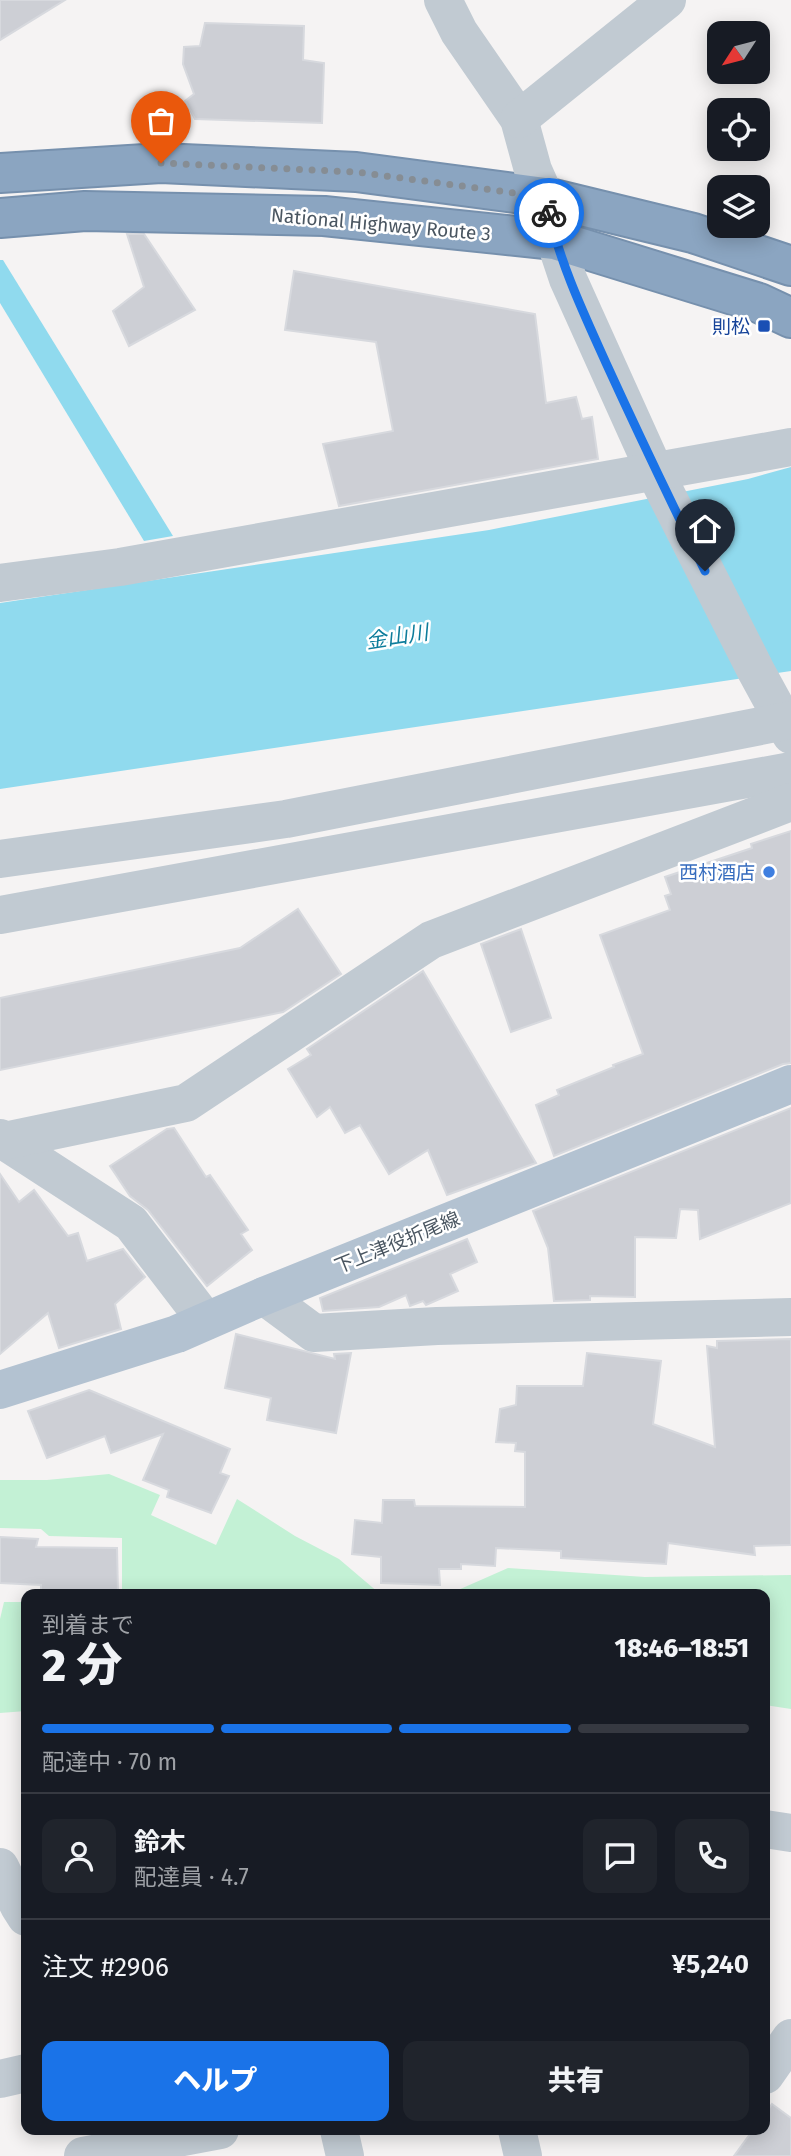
<!DOCTYPE html>
<html lang="ja">
<head>
<meta charset="utf-8">
<style>
  :root { --surface:#171b24; --page:#20242c; --text:#f1f3f6; --muted:#9ea1a6; --line:#363941; --accent:#1a73e8 }
  body { margin:0; font-family:"Fira Sans","Noto Sans JP",sans-serif; background:var(--page); color:var(--text); height:100vh; display:flex; flex-direction:column; font-size:26px; white-space:nowrap }
  * { box-sizing:border-box; margin:0 }
  p { font-size:23px; color:var(--muted) }
  .icon { flex:none; width:38px; height:38px; fill:none; stroke:currentColor; stroke-width:2; stroke-linecap:round; stroke-linejoin:round }
  .map { position:relative; flex:1; overflow:hidden }
  .drawer { position:absolute; left:21px; top:1589px; width:749px; height:546px; display:flex; flex-direction:column; background:var(--surface); border-radius:14px; box-shadow:0 4px 18px #0003 }
  .drawer>* { flex:none }
  .needle { width:46px; rotate:234deg }
  .controls { position:absolute; left:707px; top:21px; display:grid; gap:14px }
  .controls a { display:grid; place-items:center; width:63px; height:63px; border-radius:14px; background:var(--surface); box-shadow:0 4px 18px #0003; font-size:35px }
  .pin { position:absolute; display:grid; place-items:center; width:60px; height:60px; color:#fff; margin:-72px -30px; border-radius:50% 50% 50% 0; rotate:-45deg; box-shadow:0 0 7px #0007 }
  .pin .icon { rotate:45deg }
  .courier { position:absolute; display:grid; place-items:center; width:70px; height:70px; margin:-35px; border:5px solid #1a73e8; border-radius:50%; background:#fff; color:#222; box-shadow:0 2px 9px #0007 }
  .headline em { font-style:normal; font-weight:800 }
  .headline div { display:flex; flex-direction:column-reverse }
  .headline { display:flex; align-items:center; justify-content:space-between; height:119px; padding:0 21px }
  h1 { font-size:46px; font-weight:800; line-height:52px }
  .bar { display:grid; grid-template-columns:repeat(4,1fr); gap:10px 7px; align-content:center; height:84px; padding:0 21px }
  .bar i { height:9px; border-radius:5px; background:var(--line) }
  .bar .selected { background:var(--accent) }
  .bar p { grid-column:span 4 }
  .line { display:flex; align-items:center; gap:18px; padding:0 21px; border-top:2px solid var(--line) }
  .line div { flex:1 }
  .round { display:grid; place-items:center; flex:none; width:74px; height:74px; border-radius:14px; background:var(--page) }
  .button { display:flex; gap:14px; margin-top:auto; padding:14px 21px }
  .button a { flex:1; height:80px; border-radius:14px; background:var(--accent); color:#fff; font-size:28px; font-weight:800; line-height:80px; text-align:center }
  .button a+a { background:var(--page); color:var(--text) }
  .map>svg:first-child { display:block }
</style>
</head>
<body>
<div class="map">
<svg width="791" height="2156" viewBox="0 0 791 2156">
  <rect width="100%" height="100%" fill="#f5f3f3"/>
  <g fill="#c3f1d5">
    <polygon points="109,1474 160,1495 151,1515 216,1545 237,1499 295,1536 339,1559 379,1593 449,1594 508,1568 645,1577 791,1575 791,1709 765,1705 765,1594 122,1594 122,1538 49,1536 41,1529 0,1528 0,1480 47,1480"/>
    <polygon points="4,1602 26,1602 26,1711 0,1713 0,1619"/>
  </g>
  <g fill="#90daee">
    <polygon points="0,260 3,260 173,536 144,541 0,303"/>
    <polygon points="791,467 791,671 0,789 0,603 489,530 748,479"/>
  </g>
  <g fill="#cdcfd5" stroke="#d7d9de" stroke-width="2">
    <polygon points="0,0 65,0 0,40"/>
    <polygon points="205,23 304,26 303,60 324,63 322,123 195,119 185,101 194,94 183,64 184,47 200,46"/>
    <polygon points="127,234 144,234 195,310 129,346 113,311 144,287"/>
    <polygon points="294,271 535,314 546,403 576,397 582,419 592,417 598,459 339,506 323,444 393,431 376,342 285,330"/>
    <polygon points="791,831 791,1063 783,1064 554,1156 536,1105 559,1095 557,1090 614,1067 613,1065 643,1054 600,935 670,910 665,896 671,894 665,877 752,848 751,844"/>
    <polygon points="298,909 341,974 283,1012 0,1070 0,998 240,948"/>
    <polygon points="521,929 551,1018 511,1032 481,944"/>
    <polygon points="423,971 536,1163 447,1195 428,1150 389,1174 360,1125 345,1133 330,1107 317,1117 288,1069 311,1055 307,1049"/>
    <polygon points="791,1108 791,1203 700,1239 698,1210 680,1209 676,1238 635,1237 635,1297 590,1296 590,1300 554,1301 548,1248 533,1211"/>
    <polygon points="174,1128 206,1177 210,1175 248,1230 241,1234 252,1250 207,1286 148,1210 130,1196 110,1166 167,1129"/>
    <polygon points="0,1174 19,1202 34,1190 68,1236 78,1233 87,1261 123,1249 145,1277 115,1304 121,1329 59,1348 48,1313 0,1354"/>
    <polygon points="467,1239 477,1262 450,1274 458,1291 426,1305 423,1301 410,1306 406,1295 379,1307 323,1311 320,1298"/>
    <polygon points="236,1334 335,1359 334,1354 351,1353 336,1433 267,1420 271,1398 225,1388"/>
    <polygon points="791,1339 791,1545 754,1546 755,1555 668,1543 666,1564 561,1558 561,1551 496,1548 495,1566 461,1564 461,1569 439,1569 440,1585 381,1583 381,1557 352,1554 355,1520 382,1523 383,1500 414,1500 415,1506 525,1507 525,1452 515,1451 516,1443 496,1442 500,1409 516,1405 517,1386 583,1386 587,1353 661,1361 653,1424 715,1447 707,1346 717,1348 717,1341"/>
    <polygon points="89,1390 230,1449 220,1473 229,1476 211,1513 167,1497 169,1490 143,1480 163,1434 111,1453 105,1436 47,1458 28,1411"/>
    <polygon points="0,1537 38,1539 36,1547 117,1548 118,1593 41,1593 41,1585 0,1583"/>
    <polygon points="772,2104 791,2118 791,2156 734,2156 753,2130 765,2130 765,2114"/>
  </g>
  <g fill="none" stroke-linecap="round" stroke-linejoin="round">
    <defs>
      <g id="highway">
        <polyline points="0,173 161,163 356,172 545,197 693,233 791,266"/>
        <polyline points="0,218 85,211 324,216 555,240 759,303 791,318"/>
      </g>
    </defs>
    <use href="#highway" stroke="#7690ad" stroke-width="42"/>
    <g stroke="#c1cad2" stroke-width="38">
      <polyline points="443,0 459,32 519,119 533,170 545,197 555,240 568,279 655,472 756,671 791,735"/>
      <polyline points="519,119 667,0"/>
      <polyline points="0,583 120,567 791,447"/>
      <polyline points="0,859 286,819 791,720"/>
      <polyline points="0,915 791,771"/>
      <polyline points="0,1138 131,1223 206,1321"/>
      <polyline points="4,1141 186,1103 431,940 791,802"/>
      <polyline points="264,1296 314,1333 437,1326 791,1317"/>
      <polyline points="765,1829 791,1833"/>
      <polyline points="0,1867 19,1906 26,1917"/>
      <polyline points="765,2075 791,2038"/>
      <polyline points="0,2079 26,2073"/>
      <polyline points="339,2130 345,2156"/>
      <polyline points="517,2130 523,2156"/>
      <polyline points="83,2156 220,2130"/>
    </g>
    <polyline stroke="#b3c2d1" stroke-width="38" points="0,1390 177,1334 264,1296 791,1084"/>
    <use href="#highway" stroke="#8ba5c1" stroke-width="38"/>
  </g>
  <g fill="none" stroke-linecap="round" stroke-linejoin="round">
    <polyline stroke="#868d94" stroke-width="7" stroke-dasharray="0 12.6" points="161,163 356,172 545,197 549,213"/>
    <path stroke="#1a73e8" stroke-width="9" d="M 549,213 C 561,266 584,314 606,363 C 638,433 671,502 705,571"/>
  </g>
  <rect fill="#1a4fb4" stroke="#fff" stroke-width="2.5" x="757" y="319" width="14" height="14" rx="3.5"/>
  <circle fill="#3f7fe0" stroke="#fff" stroke-width="2.5" cx="769" cy="872" r="7"/>
  <g text-anchor="middle" stroke-width="5" stroke-linejoin="round" paint-order="stroke">
    <g font-size="19" fill="#4a5661" stroke="#fff">
      <text transform="translate(381 224) rotate(5)" y="7">National Highway Route 3</text>
      <text transform="translate(397 1242) rotate(-22)" y="7">下上津役折尾線</text>
    </g>
    <g font-size="19" fill="#164399" stroke="#fff" text-anchor="end">
      <text x="750" y="333">則松</text>
    </g>
    <g font-size="19" fill="#366cbe" stroke="#fff" text-anchor="end">
      <text x="755" y="879">西村酒店</text>
    </g>
    <g font-size="21" font-style="italic" fill="#0c7c9b" stroke="#fff">
      <text transform="translate(397 637) rotate(-9)" y="7">金山川</text>
    </g>
  </g>
</svg>
<div class="controls">
<a><svg class="needle" viewBox="-14 -14 28 28"><path d="M0-13l5 13h-10z" fill="#e53935"/><path d="M0 13l5-13h-10z" fill="#9ea1a6"/></svg></a>
<a><svg class="icon" aria-label="locate" viewBox="0 0 24 24"><circle cx="12" cy="12" r="6"/><path d="M12 2v4M12 18v4M2 12h4M18 12h4"/></svg></a>
<a><svg class="icon" aria-label="layers" viewBox="0 0 24 24"><path d="M12 4l9 5-9 5-9-5zM3 14l9 5 9-5"/></svg></a>
</div>
<div class="pin" style="left:161px;top:163px;background:#ea580c"><svg class="icon" aria-label="bag" viewBox="0 0 24 24"><path d="M5 8h14l-1 12H6zM9 8a3 3 0 0 1 6 0"/></svg></div>
<div class="pin" style="left:705px;top:571px;background:#1f2937"><svg class="icon" aria-label="home" viewBox="0 0 24 24"><path d="M3 11l9-7 9 7M6 9v11h12V9"/></svg></div>
<div class="courier" style="left:549px;top:213px"><svg class="icon" aria-label="bike" viewBox="0 0 24 24"><circle cx="6" cy="16" r="4"/><circle cx="18" cy="16" r="4"/><path d="M6 16l4-8h5l3 8M10 8l3 8H6M13 5h3"/></svg></div>
<section class="drawer">
<div class="headline"><div><h1>2 分</h1><p>到着まで</p></div><em>18:46–18:51</em></div>
<div class="bar"><i class="selected"></i><i class="selected"></i><i class="selected"></i><i></i><p>配達中 · 70 m</p></div>
<div class="line" style="height:126px"><a class="round"><svg class="icon" aria-label="person" viewBox="0 0 24 24"><circle cx="12" cy="8" r="4"/><path d="M4 21q1-7 8-7t8 7"/></svg></a><div><b>鈴木</b><p>配達員 · 4.7</p></div><a class="round"><svg class="icon" aria-label="chat" viewBox="0 0 24 24"><path d="M4 5h16v11H9l-5 4z"/></svg></a><a class="round"><svg class="icon" aria-label="phone" viewBox="0 0 24 24"><path d="M5 4h4l2 5-3 2q2 4 5 5l2-3 5 2v4C11 20 4 13 5 4z"/></svg></a></div>
<div class="line" style="height:91px"><div>注文 #2906</div><b>¥5,240</b></div>
<div class="button"><a>ヘルプ</a><a>共有</a></div>
</section>
</div>
</body>
</html>
